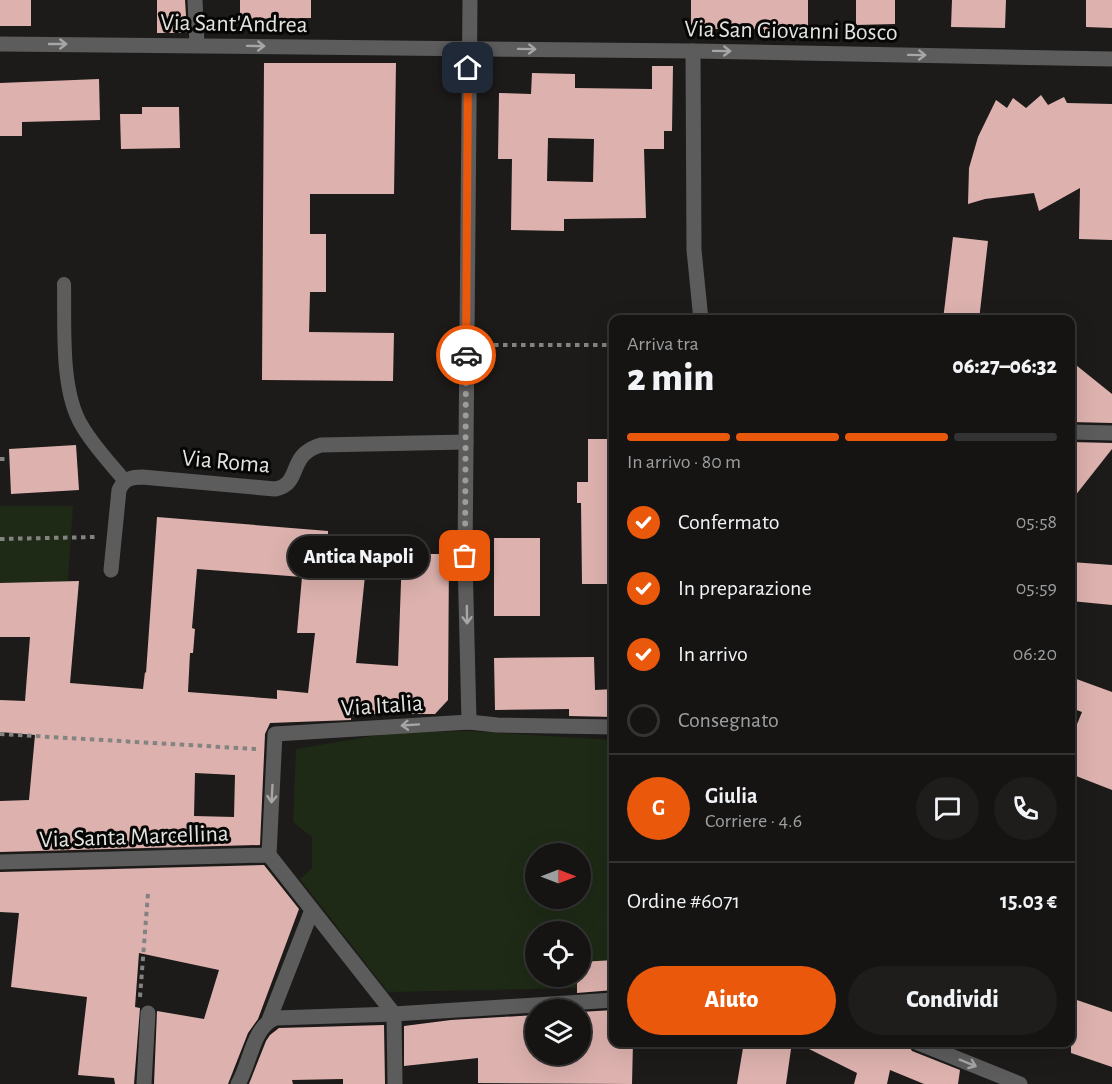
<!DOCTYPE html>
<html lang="it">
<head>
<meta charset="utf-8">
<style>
  :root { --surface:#151413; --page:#1e1d1c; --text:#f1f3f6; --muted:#9d9ea0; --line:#343333; --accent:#ea580c }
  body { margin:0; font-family:"Alegreya Sans",sans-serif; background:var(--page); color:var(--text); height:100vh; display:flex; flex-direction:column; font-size:22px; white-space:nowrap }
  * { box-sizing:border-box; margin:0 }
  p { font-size:20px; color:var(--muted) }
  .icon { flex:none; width:33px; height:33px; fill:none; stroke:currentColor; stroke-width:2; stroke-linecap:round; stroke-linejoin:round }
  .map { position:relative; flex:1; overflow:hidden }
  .panel { position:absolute; left:609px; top:315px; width:466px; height:732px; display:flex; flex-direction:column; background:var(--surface); border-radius:12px; box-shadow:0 6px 24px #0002,0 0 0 2px var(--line) }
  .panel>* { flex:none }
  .needle { width:39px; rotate:90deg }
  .buttons { position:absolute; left:525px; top:843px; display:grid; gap:12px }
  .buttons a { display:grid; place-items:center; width:66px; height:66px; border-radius:50%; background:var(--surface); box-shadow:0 6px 24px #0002,0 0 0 2px var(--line); font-size:30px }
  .pin { position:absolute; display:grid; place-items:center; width:51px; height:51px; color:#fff; margin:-26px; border-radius:12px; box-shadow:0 3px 9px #0006 }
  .courier { position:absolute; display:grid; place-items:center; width:60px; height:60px; margin:-30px; border:4px solid #ea580c; border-radius:50%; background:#fff; color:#222; box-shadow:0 2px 8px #0007 }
  .bubble { position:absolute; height:42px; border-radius:21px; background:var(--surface); box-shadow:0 6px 24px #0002,0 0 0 2px var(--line); font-size:20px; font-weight:800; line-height:42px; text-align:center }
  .overview em { font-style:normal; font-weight:800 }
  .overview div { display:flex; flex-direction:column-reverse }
  .overview { display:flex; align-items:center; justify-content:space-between; height:102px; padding:0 18px }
  h1 { font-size:39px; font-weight:800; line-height:45px }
  .bar { display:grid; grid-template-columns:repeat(4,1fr); gap:9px 6px; align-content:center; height:72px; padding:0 18px }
  .bar i { height:8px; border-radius:4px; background:var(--line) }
  .bar .on { background:var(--accent) }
  .bar p { grid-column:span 4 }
  .line { display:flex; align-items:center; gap:15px; padding:0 18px; border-top:2px solid var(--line) }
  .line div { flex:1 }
  .round { display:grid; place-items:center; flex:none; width:63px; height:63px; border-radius:32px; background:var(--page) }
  ol { padding:0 18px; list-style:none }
  li { display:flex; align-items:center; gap:18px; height:66px }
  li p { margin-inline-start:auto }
  li .icon { padding:6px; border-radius:50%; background:var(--accent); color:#fff; stroke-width:4 }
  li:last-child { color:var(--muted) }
  li i { width:33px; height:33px; border:3px solid var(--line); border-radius:50% }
  .button { display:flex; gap:12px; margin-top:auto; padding:12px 18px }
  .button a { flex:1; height:69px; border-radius:36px; background:var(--accent); color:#fff; font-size:24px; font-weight:800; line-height:69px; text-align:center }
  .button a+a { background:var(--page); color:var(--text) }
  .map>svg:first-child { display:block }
</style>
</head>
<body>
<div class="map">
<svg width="1112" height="1084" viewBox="0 0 1112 1084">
  <rect width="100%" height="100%" fill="#1c1b19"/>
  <g fill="#1e2a16" fill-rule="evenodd">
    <polygon points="0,506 73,506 67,594 0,591"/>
    <path d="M 468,731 L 613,740 L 613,960 L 581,962 L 580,932 L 536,932 L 536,976 L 577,977 L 577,988 L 388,992 L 300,879 L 312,868 L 312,837 L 293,822 L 296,749 L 390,733 ZM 536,854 L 580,854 L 580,898 L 536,898 Z"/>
  </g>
  <g fill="#ddb2ae" fill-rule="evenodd">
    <rect x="0" y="0" width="31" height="26"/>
    <polygon points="157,0 185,0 187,33 157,33"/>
    <polygon points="240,0 311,0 311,18 240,19"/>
    <polygon points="691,0 808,0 808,38 764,37 764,29 691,29"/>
    <polygon points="856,0 895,0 895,24 856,25"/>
    <polygon points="952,0 1006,0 1005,28 951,27"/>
    <polygon points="1086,0 1112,0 1112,28 1086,27"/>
    <polygon points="264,63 396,63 394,194 310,194 310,234 326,234 326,292 310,292 309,332 394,333 393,381 262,380"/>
    <path d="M 652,66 L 673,66 L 672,131 L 664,131 L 664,149 L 644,149 L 646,218 L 564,219 L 564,231 L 511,230 L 512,159 L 498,159 L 499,93 L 531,94 L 532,73 L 575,74 L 575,88 L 652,89 ZM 548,138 L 594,139 L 593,182 L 547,181 Z"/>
    <polygon points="99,79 100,120 22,122 22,136 0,136 0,83"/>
    <polygon points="1041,95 1048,105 1064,97 1067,103 1112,104 1112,240 1079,239 1080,188 1039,211 1034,193 985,199 968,204 969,168 978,137 996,100 1007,108 1013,98 1026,108"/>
    <polygon points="142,107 179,107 180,148 121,149 120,114 142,114"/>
    <polygon points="953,237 988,241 979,320 943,320"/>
    <polygon points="1071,361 1112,394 1112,423 1071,422"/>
    <polygon points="588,439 614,439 614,584 582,584 581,503 577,503 577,482 588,482"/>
    <polygon points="1071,442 1112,443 1112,449 1071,501"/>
    <polygon points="76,445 79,490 11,494 9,449"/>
    <path d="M 157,517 L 328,531 L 328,534 L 369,537 L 356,663 L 398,666 L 402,554 L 449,554 L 448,700 L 435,714 L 351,714 L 351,720 L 270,723 L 265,734 L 260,845 L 0,852 L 0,801 L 29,800 L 35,735 L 0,732 L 0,700 L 25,701 L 30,637 L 0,637 L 0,583 L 79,581 L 70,683 L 143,689 L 145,672 L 146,673 ZM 197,569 L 302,577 L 297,633 L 315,633 L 308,693 L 277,690 L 277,699 L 188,692 L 190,653 L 193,653 L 195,629 L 192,628 ZM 195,773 L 235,775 L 234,817 L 194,816 Z"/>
    <rect x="494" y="538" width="46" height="78"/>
    <polygon points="1071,562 1112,565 1112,605 1071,601"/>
    <polygon points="594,657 595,690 614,689 614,717 569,716 569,709 495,710 494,658"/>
    <polygon points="1071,677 1112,692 1112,790 1071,774 1071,739 1082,712 1071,708"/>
    <polygon points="264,865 299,909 258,1019 248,1033 228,1084 154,1084 157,1011 204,1019 219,970 139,953 135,1007 140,1008 134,1084 115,1084 114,1078 78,1075 87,997 11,987 19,913 0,912 0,872"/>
    <polygon points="614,960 614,990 577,993 577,976 580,976 580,962"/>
    <polygon points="1071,998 1112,1012 1112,1067 1071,1053"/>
    <polygon points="614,1010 614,1042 633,1042 632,1084 478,1083 478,1058 404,1066 404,1026 451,1020 536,1015 536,1054 580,1054 580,1012"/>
    <polygon points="384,1025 385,1084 343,1084 343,1079 292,1080 293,1084 249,1084 266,1041 270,1035 279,1028"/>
    <polygon points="744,1042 792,1042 786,1084 737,1084"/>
    <polygon points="795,1042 906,1042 912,1051 960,1070 958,1084 924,1084 890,1070 887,1084 854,1084 857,1073"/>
  </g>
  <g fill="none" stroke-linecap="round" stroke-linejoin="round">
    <g stroke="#838382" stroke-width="4" stroke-dasharray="4.5 4.5" stroke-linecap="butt">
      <polyline points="485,345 614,345"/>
      <polyline points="0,459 9,459"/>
      <polyline points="0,539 95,537"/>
      <polyline points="0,734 256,749"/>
      <polyline points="140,997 148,893"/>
    </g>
    <path stroke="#5d5c5c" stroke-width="14" d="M 64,284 C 65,326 60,390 82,426 C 93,445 110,463 124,480"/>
    <g stroke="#5d5c5c" stroke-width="15">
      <polyline points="195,0 197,45"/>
      <polyline points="0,44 693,51 1112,59"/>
      <polyline points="693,51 694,250 701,320"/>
      <polyline points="1071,432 1112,433"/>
      <path d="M 111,570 L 119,490 C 124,479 131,477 142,477 L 275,489 C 303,484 286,455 321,445 L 466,442"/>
      <polyline points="469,722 465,557 470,0"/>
      <polyline points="269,855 275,734 469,722 497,725 614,727"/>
      <polyline points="269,855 394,1014"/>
      <polyline points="0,862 269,855"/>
      <polyline points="394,1014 395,1084"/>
      <polyline points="269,1020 312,910"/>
      <polyline points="916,1042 1020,1084"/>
      <polyline points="144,1084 148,1013"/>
      <path d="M 238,1084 C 250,1065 253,1025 276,1018 L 394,1014 L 614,1000"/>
    </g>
  </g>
  <defs><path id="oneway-shaft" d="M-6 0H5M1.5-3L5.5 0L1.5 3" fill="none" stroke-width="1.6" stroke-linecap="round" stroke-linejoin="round" transform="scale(1.5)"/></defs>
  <g stroke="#a7a6a6">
    <use href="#oneway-shaft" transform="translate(58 44)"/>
    <use href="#oneway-shaft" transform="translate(256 46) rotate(1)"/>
    <use href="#oneway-shaft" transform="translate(527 49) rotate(1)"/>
    <use href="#oneway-shaft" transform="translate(722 51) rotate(1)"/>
    <use href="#oneway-shaft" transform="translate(917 55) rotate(1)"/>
    <use href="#oneway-shaft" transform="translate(467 615) rotate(89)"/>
    <use href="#oneway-shaft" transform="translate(410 725) rotate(176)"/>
    <use href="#oneway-shaft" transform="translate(272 794) rotate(93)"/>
    <use href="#oneway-shaft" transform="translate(968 1063) rotate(22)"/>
  </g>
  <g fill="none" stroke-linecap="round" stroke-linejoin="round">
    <polyline stroke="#9d9d9c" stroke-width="6" stroke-dasharray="0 10.8" points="465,556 466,355"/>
    <polyline stroke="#ea580c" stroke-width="8" points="466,355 468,68"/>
  </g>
  <g text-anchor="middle" stroke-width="6" stroke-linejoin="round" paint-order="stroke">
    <g font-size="24" fill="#e3e3e2" stroke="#060605">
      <text transform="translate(234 23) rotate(1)" y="8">Via Sant'Andrea</text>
      <text transform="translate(791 30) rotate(1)" y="8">Via San Giovanni Bosco</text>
      <text transform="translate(226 461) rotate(5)" y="8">Via Roma</text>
      <text transform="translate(382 705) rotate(-4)" y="8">Via Italia</text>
      <text transform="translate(134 836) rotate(-2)" y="8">Via Santa Marcellina</text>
    </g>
  </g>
</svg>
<div class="buttons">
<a><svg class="needle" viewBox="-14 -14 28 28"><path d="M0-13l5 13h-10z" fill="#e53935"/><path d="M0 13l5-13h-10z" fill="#9d9ea0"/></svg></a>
<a><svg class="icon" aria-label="locate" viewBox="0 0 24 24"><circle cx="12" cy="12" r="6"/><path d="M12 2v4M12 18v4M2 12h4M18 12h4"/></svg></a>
<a><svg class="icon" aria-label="layers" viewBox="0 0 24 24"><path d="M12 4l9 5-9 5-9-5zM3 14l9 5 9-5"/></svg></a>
</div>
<div class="pin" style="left:465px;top:556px;background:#ea580c"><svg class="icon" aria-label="bag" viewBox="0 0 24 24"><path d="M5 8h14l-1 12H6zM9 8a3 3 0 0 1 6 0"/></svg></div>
<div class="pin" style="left:468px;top:68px;background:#1f2937"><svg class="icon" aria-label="home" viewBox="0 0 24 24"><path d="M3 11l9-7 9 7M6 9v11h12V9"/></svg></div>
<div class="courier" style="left:466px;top:355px"><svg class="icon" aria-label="car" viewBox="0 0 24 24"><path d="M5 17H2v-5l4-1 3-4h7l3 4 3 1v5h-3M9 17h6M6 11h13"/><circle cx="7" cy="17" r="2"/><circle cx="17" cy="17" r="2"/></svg></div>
<div class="bubble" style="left:288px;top:536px;width:141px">Antica Napoli</div>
<section class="panel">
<div class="overview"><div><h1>2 min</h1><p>Arriva tra</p></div><em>06:27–06:32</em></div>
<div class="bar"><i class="on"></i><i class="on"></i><i class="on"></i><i></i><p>In arrivo · 80 m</p></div>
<ol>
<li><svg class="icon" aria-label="check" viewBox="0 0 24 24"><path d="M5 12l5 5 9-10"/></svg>Confermato<p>05:58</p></li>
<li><svg class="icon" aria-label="check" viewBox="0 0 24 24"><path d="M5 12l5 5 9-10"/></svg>In preparazione<p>05:59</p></li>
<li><svg class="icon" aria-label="check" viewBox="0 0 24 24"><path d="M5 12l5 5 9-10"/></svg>In arrivo<p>06:20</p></li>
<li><i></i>Consegnato</li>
</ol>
<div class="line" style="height:108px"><b class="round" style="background:var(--accent);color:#fff">G</b><div><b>Giulia</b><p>Corriere · 4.6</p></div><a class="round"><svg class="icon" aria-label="chat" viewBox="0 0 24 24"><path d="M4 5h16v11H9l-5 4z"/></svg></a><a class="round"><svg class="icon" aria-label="phone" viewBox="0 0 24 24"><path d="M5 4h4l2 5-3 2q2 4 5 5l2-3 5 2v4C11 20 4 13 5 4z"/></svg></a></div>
<div class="line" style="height:78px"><div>Ordine #6071</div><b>15.03 €</b></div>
<div class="button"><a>Aiuto</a><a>Condividi</a></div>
</section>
</div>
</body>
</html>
